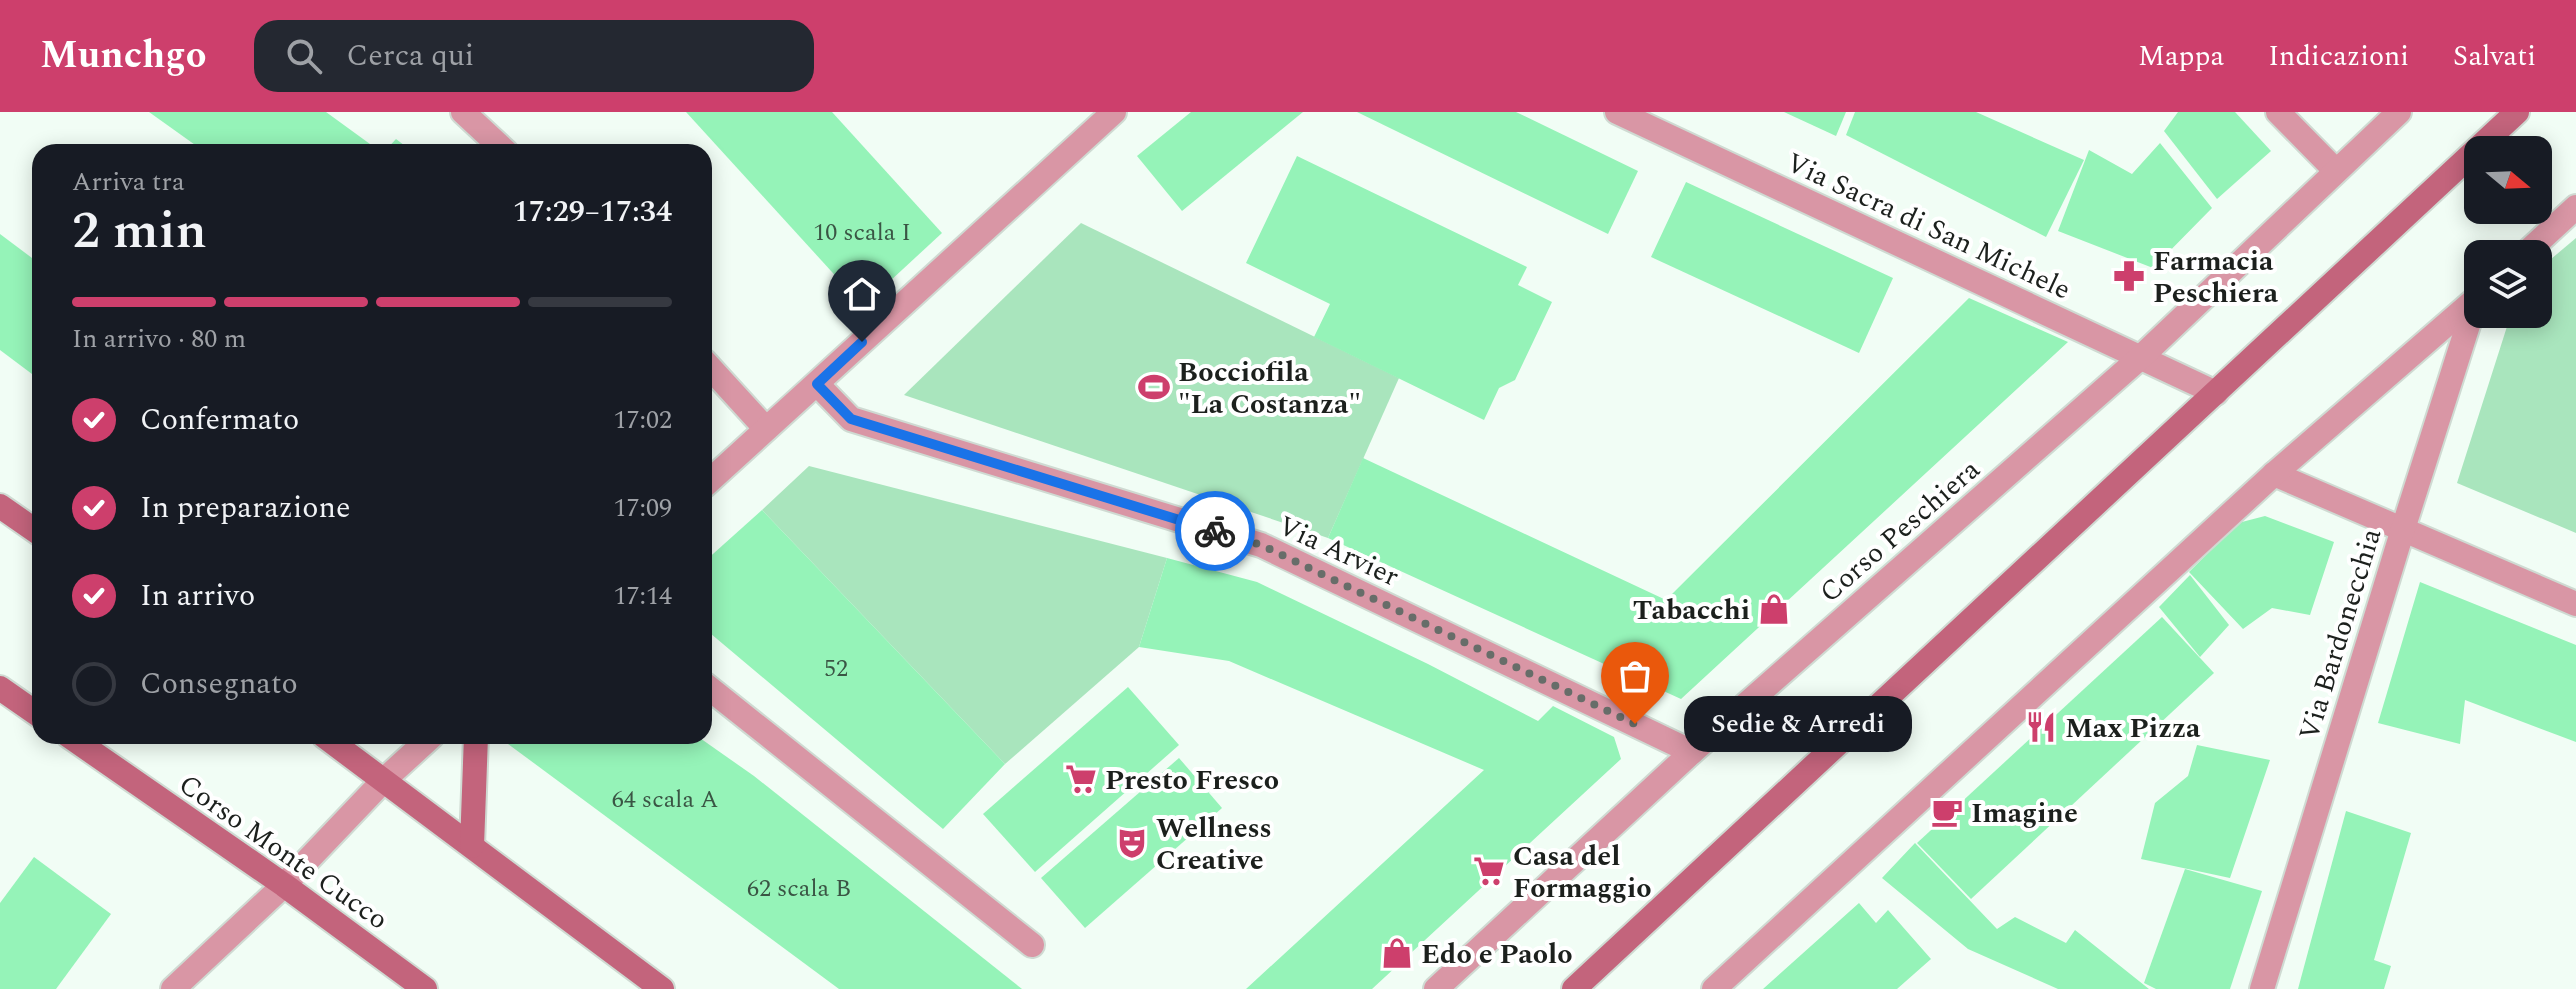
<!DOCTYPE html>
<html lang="it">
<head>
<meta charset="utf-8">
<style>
  :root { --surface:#171b24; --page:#242831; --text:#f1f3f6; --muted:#9ea1a6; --line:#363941; --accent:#cd3f6c }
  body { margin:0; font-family:Spectral,serif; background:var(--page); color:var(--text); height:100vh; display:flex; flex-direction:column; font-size:30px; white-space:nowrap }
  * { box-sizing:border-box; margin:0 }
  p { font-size:26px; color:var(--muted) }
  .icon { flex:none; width:44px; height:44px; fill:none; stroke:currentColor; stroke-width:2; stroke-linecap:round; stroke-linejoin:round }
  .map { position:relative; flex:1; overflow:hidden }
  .sheet { position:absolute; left:32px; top:32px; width:680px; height:600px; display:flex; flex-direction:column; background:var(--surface); border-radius:24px; box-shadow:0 4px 20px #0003 }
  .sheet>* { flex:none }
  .needle { width:52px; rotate:109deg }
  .controls { position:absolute; left:2464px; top:24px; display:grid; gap:16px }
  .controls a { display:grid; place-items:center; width:88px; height:88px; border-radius:16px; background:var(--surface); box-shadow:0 4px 20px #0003; font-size:40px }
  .pin { position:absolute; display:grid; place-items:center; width:68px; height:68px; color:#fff; margin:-82px -34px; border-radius:50% 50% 50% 0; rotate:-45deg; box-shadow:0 0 8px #0007 }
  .pin .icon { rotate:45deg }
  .courier { position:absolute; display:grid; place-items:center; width:80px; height:80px; margin:-40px; border:6px solid #1a73e8; border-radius:50%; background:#fff; color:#222; box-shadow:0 2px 10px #0007 }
  .bubble { position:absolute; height:56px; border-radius:24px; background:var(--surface); box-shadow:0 4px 20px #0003; font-size:26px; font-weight:600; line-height:56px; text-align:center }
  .head em { font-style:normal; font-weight:600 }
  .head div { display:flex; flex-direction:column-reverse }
  .head { display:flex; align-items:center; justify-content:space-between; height:136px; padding:0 40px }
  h1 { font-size:52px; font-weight:600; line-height:60px }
  .bar { display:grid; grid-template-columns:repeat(4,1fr); gap:12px 8px; align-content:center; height:96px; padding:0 40px }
  .bar i { height:10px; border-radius:6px; background:var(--line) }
  .bar .active { background:var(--accent) }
  .bar p { grid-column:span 4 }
  ol { padding:0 40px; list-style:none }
  li { display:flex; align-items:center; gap:24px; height:88px }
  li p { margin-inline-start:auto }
  li .icon { padding:8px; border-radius:50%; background:var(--accent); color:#fff; stroke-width:4 }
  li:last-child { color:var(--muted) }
  li i { width:44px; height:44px; border:4px solid var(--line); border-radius:50% }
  header { display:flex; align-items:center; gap:48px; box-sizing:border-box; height:112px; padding:0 40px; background:var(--accent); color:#fff }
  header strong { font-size:38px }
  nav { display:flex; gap:44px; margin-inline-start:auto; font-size:28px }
  .search { width:560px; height:72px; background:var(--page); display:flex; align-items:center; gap:20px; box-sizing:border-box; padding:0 28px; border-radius:24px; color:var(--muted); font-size:30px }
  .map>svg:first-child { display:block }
</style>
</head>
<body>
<header>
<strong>Munchgo</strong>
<div class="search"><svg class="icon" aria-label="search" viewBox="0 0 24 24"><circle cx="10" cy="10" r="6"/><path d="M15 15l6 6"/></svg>Cerca qui</div>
<nav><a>Mappa</a><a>Indicazioni</a><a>Salvati</a></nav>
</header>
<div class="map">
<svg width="2576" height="877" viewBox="0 0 2576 877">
  <rect width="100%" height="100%" fill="#f1fdf5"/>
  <g fill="#a9e5bd">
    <polygon points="1081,111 1399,266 1328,426 904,283"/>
    <polygon points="2576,126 2576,421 2457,371 2511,202 2538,202 2538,158"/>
    <polygon points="809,354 1167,446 1139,535 1005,652 762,398"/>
  </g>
  <g fill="#95f3b8">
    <polygon points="149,0 326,0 381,40 205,40"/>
    <polygon points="686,0 832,0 942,121 863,194"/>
    <polygon points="1191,0 1303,0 1182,99 1137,44"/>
    <polygon points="1357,0 1516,0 1638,59 1608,122"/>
    <polygon points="1784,0 1846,0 1836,24"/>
    <polygon points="1855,0 1976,0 2084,48 2046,125 1846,23"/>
    <polygon points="2178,0 2235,0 2271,39 2217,87 2164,19"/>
    <polygon points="396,27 413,40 384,40"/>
    <polygon points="2160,31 2212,96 2153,156 2058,119 2089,38 2132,62"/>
    <polygon points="1297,44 1527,155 1518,173 1552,190 1515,268 1499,276 1484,308 1314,225 1330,192 1246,151"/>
    <polygon points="1686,70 1893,166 1859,241 1651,145"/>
    <polygon points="0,122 40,152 40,268 0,238"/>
    <polygon points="1969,186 2068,230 1681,587 1328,426 1363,346 1666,488"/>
    <polygon points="762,398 1005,652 943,717 704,516 704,450"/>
    <polygon points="2265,404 2334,430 2310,503 2272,496 2243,517 2189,460 2238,411"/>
    <polygon points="1167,446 1257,470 1428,552 1538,609 1553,594 1614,625 1621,647 1372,877 1246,877 1484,658 1229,549 1139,535"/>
    <polygon points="2190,463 2229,513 2200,545 2159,495"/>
    <polygon points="2420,470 2576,533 2576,630 2465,588 2460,632 2378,611"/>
    <polygon points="2162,505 2214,561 1971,787 1917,731"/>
    <polygon points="1128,575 1179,633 1035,760 983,702"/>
    <polygon points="502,624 697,624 754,664 1022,877 839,877 500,626"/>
    <polygon points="2197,633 2270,648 2230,766 2141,747 2155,691 2188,664"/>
    <polygon points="1179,646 1222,696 1085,816 1041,766"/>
    <polygon points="2346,699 2411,721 2374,848 2391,854 2384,877 2298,877"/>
    <polygon points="1915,731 1997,817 2015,805 2066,831 2075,818 2149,877 2058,877 1968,837 1882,766"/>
    <polygon points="34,745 111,802 56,877 0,877 0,791"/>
    <polygon points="2185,757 2262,779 2230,877 2156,877 2144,871"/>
    <polygon points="1859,791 1876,811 1888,798 1931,847 1897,877 1763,877"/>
  </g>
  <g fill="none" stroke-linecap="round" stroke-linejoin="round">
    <defs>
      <g id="street">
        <polyline points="463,0 506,40"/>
        <polyline points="1617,0 2216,281"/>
        <polyline points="2278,0 2335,58"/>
        <polyline points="2525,142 2576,95"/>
        <polyline points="704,249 766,317"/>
        <polyline points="817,272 851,307 1261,433 1692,640"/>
        <polyline points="2274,362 2576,492"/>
        <polyline points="704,374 1114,0"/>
        <polyline points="704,572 1032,833"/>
        <polyline points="173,877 284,773 384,668 432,624"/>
        <polyline points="1436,877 1692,640 2141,245 2399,0"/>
        <polyline points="1714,877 2274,362 2478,185"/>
        <polyline points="2262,877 2403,417 2476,188"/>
      </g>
      <g id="secondary">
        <polyline points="0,394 40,422"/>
        <polyline points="0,576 40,604"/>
        <polyline points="69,624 284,773 425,877"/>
        <polyline points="324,624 662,877"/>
        <polyline points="472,734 476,624"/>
        <polyline points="1574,877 2517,0"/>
      </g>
    </defs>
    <use href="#street" stroke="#cfdad2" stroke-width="28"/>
    <use href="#secondary" stroke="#cfdad2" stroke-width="28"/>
    <use href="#street" stroke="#d996a5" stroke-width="24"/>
    <use href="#secondary" stroke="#c3647c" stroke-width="24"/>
  </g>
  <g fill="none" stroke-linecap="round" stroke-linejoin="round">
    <polyline stroke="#676d69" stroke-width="8" stroke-dasharray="0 14.4" points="1215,419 1261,433 1635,612"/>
    <polyline stroke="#1a73e8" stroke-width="10" points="862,230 817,272 851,307 1215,419"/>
  </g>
  <defs>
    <symbol id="pharmacy-bare" viewBox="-9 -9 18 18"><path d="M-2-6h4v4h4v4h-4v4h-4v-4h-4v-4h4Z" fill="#cd3f6c" stroke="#fff" stroke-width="2.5" paint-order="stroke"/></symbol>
    <symbol id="stadium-bare" viewBox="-9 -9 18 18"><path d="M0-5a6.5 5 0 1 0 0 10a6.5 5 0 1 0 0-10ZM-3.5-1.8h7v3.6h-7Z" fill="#cd3f6c" stroke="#fff" stroke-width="2.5" paint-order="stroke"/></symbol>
    <symbol id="shop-bare" viewBox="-9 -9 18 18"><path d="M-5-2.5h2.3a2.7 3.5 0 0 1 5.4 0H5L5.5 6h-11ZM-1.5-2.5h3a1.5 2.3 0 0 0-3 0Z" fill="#cd3f6c" stroke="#fff" stroke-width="2.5" paint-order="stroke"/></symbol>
    <symbol id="restaurant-bare" viewBox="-9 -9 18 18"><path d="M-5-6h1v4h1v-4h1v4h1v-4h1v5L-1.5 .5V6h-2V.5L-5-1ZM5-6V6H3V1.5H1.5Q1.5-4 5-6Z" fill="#cd3f6c" stroke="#fff" stroke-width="2.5" paint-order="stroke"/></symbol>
    <symbol id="supermarket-bare" viewBox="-9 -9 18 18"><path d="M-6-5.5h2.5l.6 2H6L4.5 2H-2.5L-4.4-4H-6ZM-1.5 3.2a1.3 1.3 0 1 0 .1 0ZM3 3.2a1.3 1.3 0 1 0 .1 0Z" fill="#cd3f6c" stroke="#fff" stroke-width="2.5" paint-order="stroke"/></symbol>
    <symbol id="cafe-bare" viewBox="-9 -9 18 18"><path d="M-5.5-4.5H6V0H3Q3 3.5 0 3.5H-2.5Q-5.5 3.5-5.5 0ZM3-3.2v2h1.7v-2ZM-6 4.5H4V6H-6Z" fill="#cd3f6c" stroke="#fff" stroke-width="2.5" paint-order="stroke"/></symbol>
    <symbol id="theatre-bare" viewBox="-9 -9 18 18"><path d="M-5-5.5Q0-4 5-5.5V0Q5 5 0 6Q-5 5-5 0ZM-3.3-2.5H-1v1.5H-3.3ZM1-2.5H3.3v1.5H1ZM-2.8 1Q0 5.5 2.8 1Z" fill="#cd3f6c" stroke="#fff" stroke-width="2.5" paint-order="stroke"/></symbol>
  </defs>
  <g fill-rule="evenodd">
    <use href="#pharmacy-bare" x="2107" y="142" width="44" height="44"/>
    <use href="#stadium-bare" x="1132" y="253" width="44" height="44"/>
    <use href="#shop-bare" x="1752" y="475" width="44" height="44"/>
    <use href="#restaurant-bare" x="2019" y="593" width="44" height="44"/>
    <use href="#supermarket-bare" x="1059" y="645" width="44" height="44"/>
    <use href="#cafe-bare" x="1925" y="678" width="44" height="44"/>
    <use href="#theatre-bare" x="1110" y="709" width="44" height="44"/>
    <use href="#supermarket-bare" x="1467" y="737" width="44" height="44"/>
    <use href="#shop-bare" x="1375" y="819" width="44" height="44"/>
  </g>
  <g text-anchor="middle" stroke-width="8" stroke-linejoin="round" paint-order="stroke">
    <g font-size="24" fill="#3a5544">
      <text x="862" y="128">10 scala I</text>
      <text x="836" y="564">52</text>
      <text x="665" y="695">64 scala A</text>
      <text x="799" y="784">62 scala B</text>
    </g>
    <g font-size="28" fill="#1c201d" stroke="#fff">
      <text transform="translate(1929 113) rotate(25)" y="10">Via Sacra di San Michele</text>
      <text transform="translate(1899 418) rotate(-41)" y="10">Corso Peschiera</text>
      <text transform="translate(1339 438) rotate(25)" y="10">Via Arvier</text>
      <text transform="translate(2339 522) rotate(-73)" y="10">Via Bardonecchia</text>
      <text transform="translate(284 739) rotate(35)" y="10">Corso Monte Cucco</text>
    </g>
    <g font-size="28" font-weight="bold" fill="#1c201d" stroke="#fff" text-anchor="start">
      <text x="2153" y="158">Farmacia<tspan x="2153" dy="32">Peschiera</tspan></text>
      <text x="1178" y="269">Bocciofila<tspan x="1178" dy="32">"La Costanza"</tspan></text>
      <text x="1750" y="507" text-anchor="end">Tabacchi</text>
      <text x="2065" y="625">Max Pizza</text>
      <text x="1105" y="677">Presto Fresco</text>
      <text x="1971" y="710">Imagine</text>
      <text x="1156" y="725">Wellness<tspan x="1156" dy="32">Creative</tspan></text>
      <text x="1513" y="753">Casa del<tspan x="1513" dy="32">Formaggio</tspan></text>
      <text x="1421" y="851">Edo e Paolo</text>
    </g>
  </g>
</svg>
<div class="controls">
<a><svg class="needle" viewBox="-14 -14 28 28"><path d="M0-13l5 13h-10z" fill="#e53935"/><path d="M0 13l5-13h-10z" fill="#9ea1a6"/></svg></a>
<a><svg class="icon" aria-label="layers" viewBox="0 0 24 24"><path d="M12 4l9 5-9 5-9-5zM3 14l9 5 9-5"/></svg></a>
</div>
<div class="pin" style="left:1635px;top:612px;background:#ea580c"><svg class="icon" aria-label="bag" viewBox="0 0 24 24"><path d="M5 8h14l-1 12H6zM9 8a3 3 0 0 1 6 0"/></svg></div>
<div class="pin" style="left:862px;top:230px;background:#1f2937"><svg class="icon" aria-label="home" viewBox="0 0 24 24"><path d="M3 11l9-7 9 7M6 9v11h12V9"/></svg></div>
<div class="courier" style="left:1215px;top:419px"><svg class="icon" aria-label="bike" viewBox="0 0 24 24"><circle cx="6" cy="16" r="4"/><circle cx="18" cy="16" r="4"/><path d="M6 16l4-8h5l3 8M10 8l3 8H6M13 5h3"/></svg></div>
<div class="bubble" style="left:1684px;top:584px;width:228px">Sedie &amp; Arredi</div>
<section class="sheet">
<div class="head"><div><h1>2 min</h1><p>Arriva tra</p></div><em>17:29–17:34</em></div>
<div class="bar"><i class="active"></i><i class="active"></i><i class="active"></i><i></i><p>In arrivo · 80 m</p></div>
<ol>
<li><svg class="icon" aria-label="check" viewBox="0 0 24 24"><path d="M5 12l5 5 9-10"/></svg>Confermato<p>17:02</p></li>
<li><svg class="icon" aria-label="check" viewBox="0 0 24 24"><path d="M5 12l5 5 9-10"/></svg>In preparazione<p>17:09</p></li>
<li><svg class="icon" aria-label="check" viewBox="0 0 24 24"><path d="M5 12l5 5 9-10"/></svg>In arrivo<p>17:14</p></li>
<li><i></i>Consegnato</li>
</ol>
</section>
</div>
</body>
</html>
